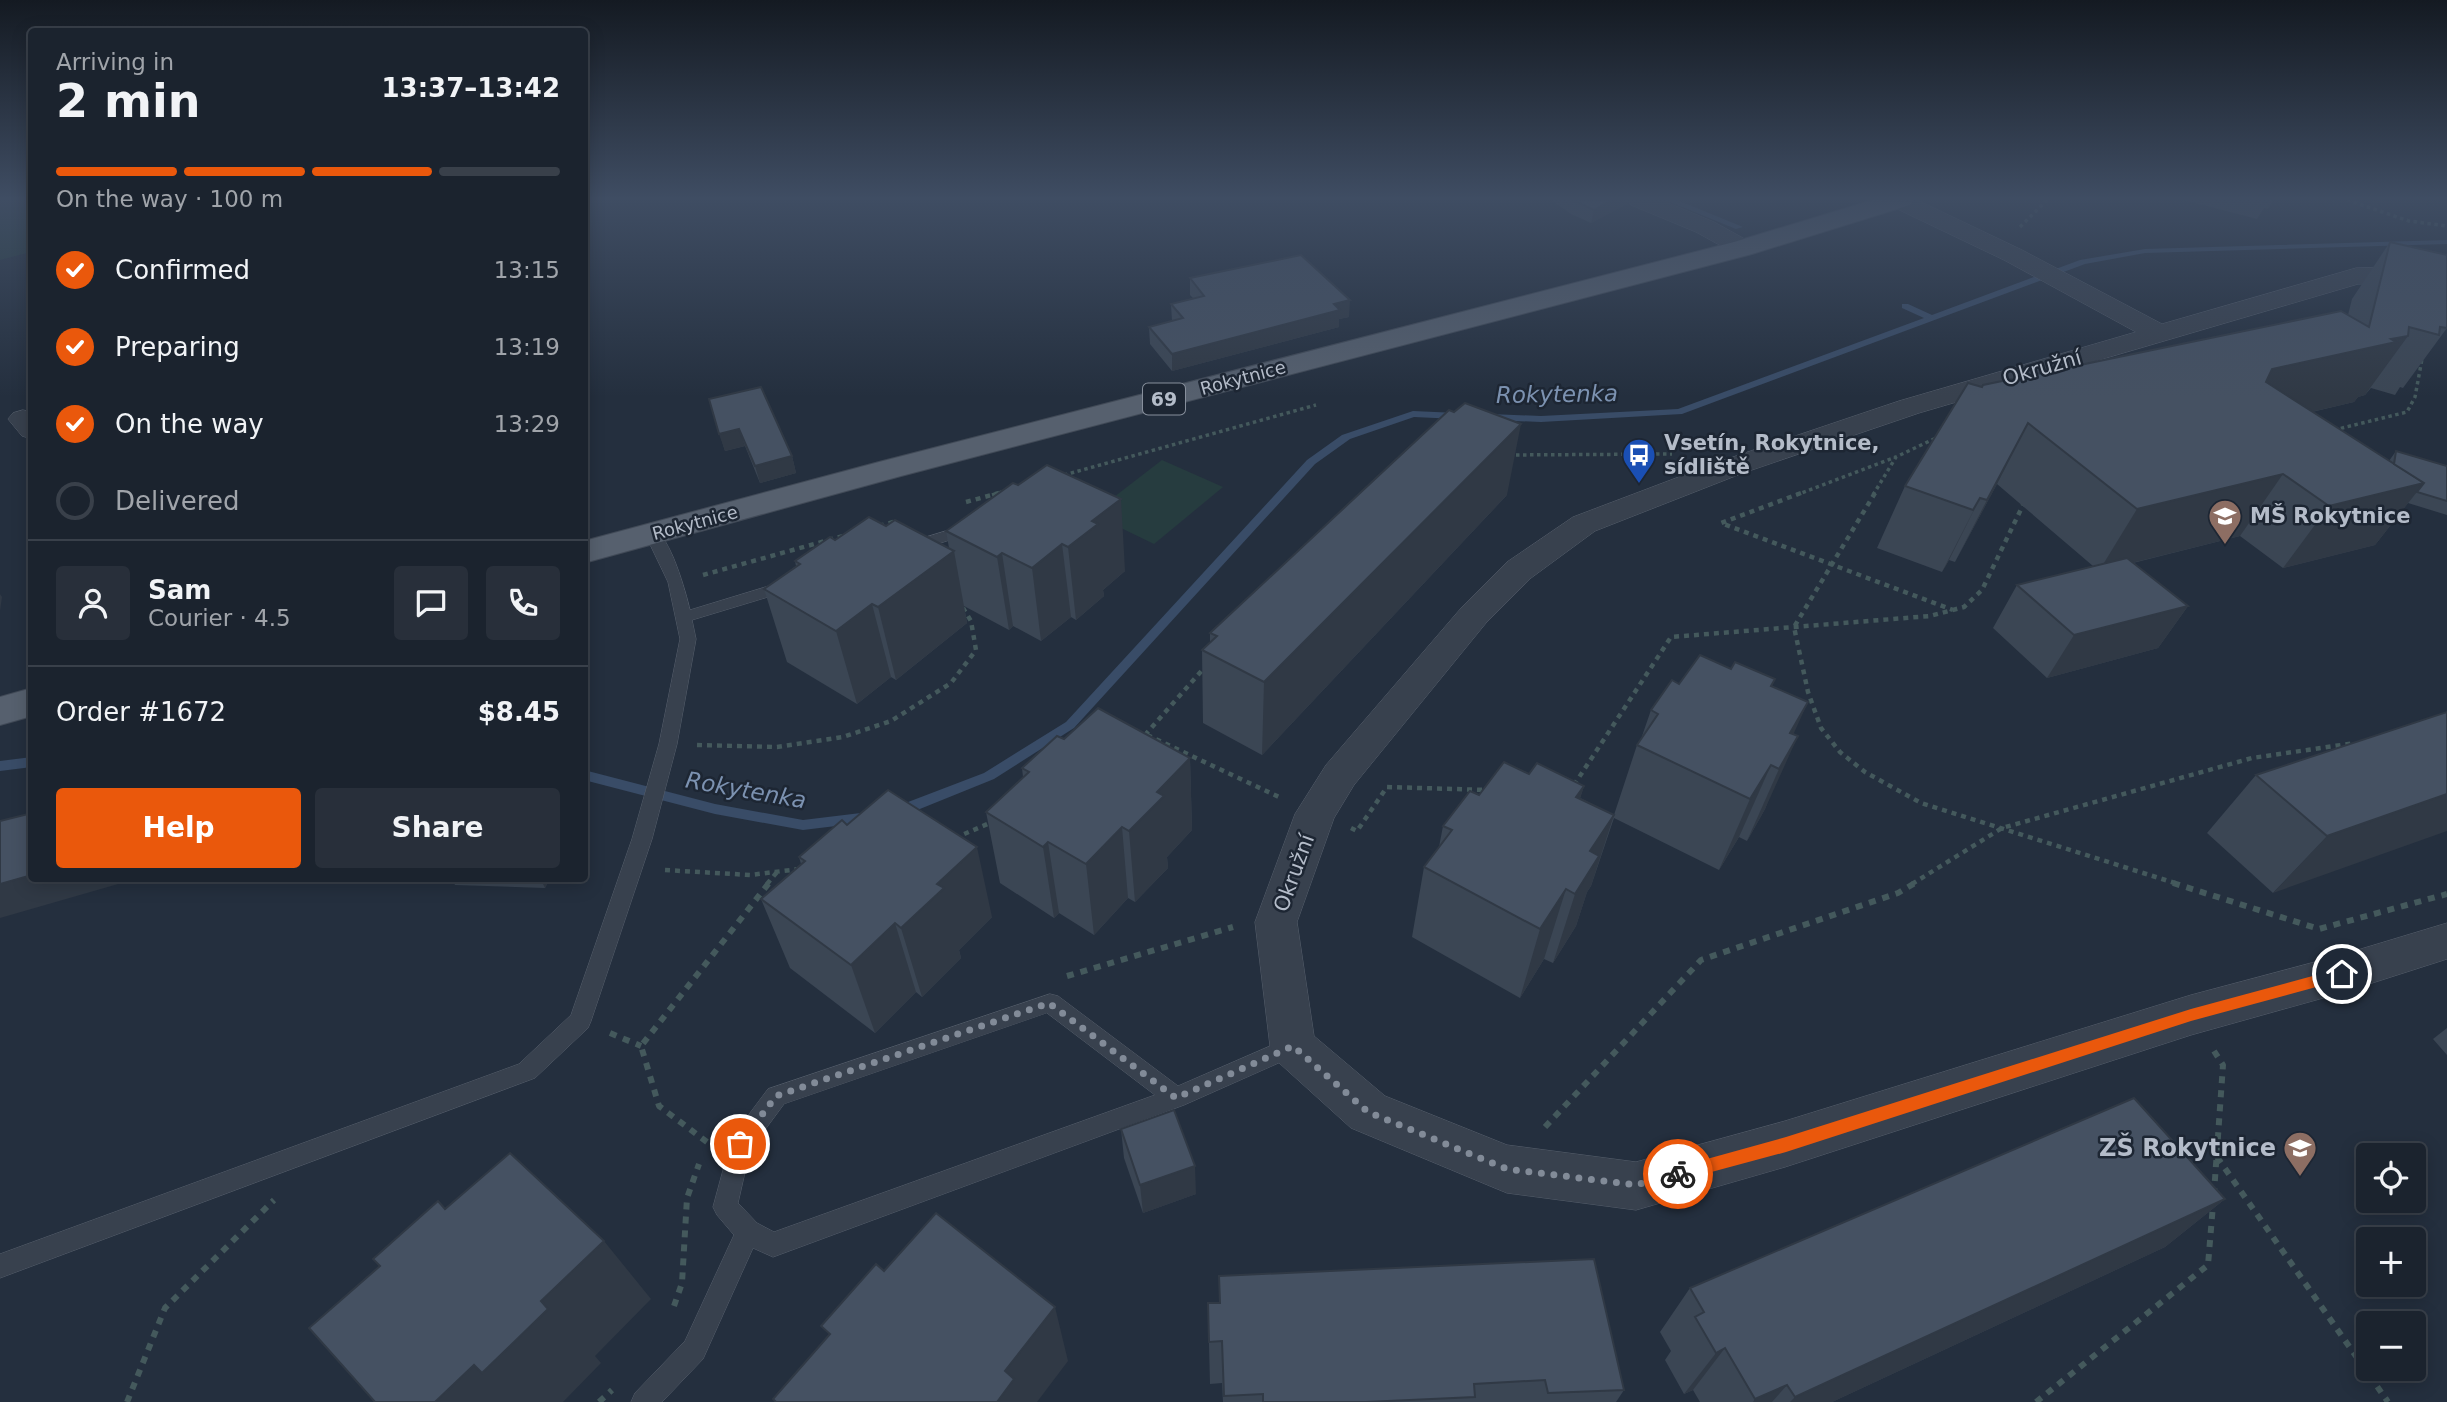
<!DOCTYPE html>
<html lang="en">
<head>
<meta charset="utf-8">
<style>
  :root { --surface:#1b232e; --page:#282f3a; --text:#f1f3f6; --muted:#a0a4aa; --line:#39404a; --accent:#ea580c }
  body { margin:0; font-family:"DejaVu Sans",sans-serif; background:var(--page); color:var(--text); height:100vh; display:flex; flex-direction:column; font-size:26px; white-space:nowrap }
  * { box-sizing:border-box; margin:0 }
  p { font-size:23px; color:var(--muted) }
  .icon { flex:none; width:38px; height:38px; fill:none; stroke:currentColor; stroke-width:2; stroke-linecap:round; stroke-linejoin:round }
  .map { position:relative; flex:1; overflow:hidden }
  .sheet { position:absolute; left:28px; top:28px; width:560px; height:854px; display:flex; flex-direction:column; background:var(--surface); border-radius:7px; box-shadow:0 4px 18px #0003,0 0 0 2px var(--line) }
  .sheet>* { flex:none }
  .controls { position:absolute; left:2356px; top:1143px; display:grid; gap:14px }
  .controls a { display:grid; place-items:center; width:70px; height:70px; border-radius:7px; background:var(--surface); box-shadow:0 4px 18px #0003,0 0 0 2px var(--line); font-size:35px }
  .pin { position:absolute; display:grid; place-items:center; width:60px; height:60px; color:#fff; margin:-30px; border:4px solid #fff; border-radius:50%; box-shadow:0 2px 7px #0007 }
  .courier { position:absolute; display:grid; place-items:center; width:70px; height:70px; margin:-35px; border:5px solid #ea580c; border-radius:50%; background:#fff; color:#222; box-shadow:0 2px 9px #0007 }
  .head em { font-style:normal; font-weight:700 }
  .head div { display:flex; flex-direction:column-reverse }
  .head { display:flex; align-items:center; justify-content:space-between; height:119px; padding:0 28px }
  h1 { font-size:46px; font-weight:700; line-height:52px }
  .bar { display:grid; grid-template-columns:repeat(4,1fr); gap:10px 7px; align-content:center; height:84px; padding:0 28px }
  .bar i { height:9px; border-radius:5px; background:var(--line) }
  .bar .active { background:var(--accent) }
  .bar p { grid-column:span 4 }
  .line { display:flex; align-items:center; gap:18px; padding:0 28px; border-top:2px solid var(--line) }
  .line div { flex:1 }
  .round { display:grid; place-items:center; flex:none; width:74px; height:74px; border-radius:7px; background:var(--page) }
  ol { padding:0 28px; list-style:none }
  li { display:flex; align-items:center; gap:21px; height:77px }
  li p { margin-inline-start:auto }
  li .icon { padding:7px; border-radius:50%; background:var(--accent); color:#fff; stroke-width:4 }
  li:last-child { color:var(--muted) }
  li i { width:38px; height:38px; border:4px solid var(--line); border-radius:50% }
  .primary-button { display:flex; gap:14px; margin-top:auto; padding:14px 28px }
  .primary-button a { flex:1; height:80px; border-radius:7px; background:var(--accent); color:#fff; font-size:28px; font-weight:700; line-height:80px; text-align:center }
  .primary-button a+a { background:var(--page); color:var(--text) }
  .map>svg:first-child { display:block }
</style>
</head>
<body>
<div class="map">
<svg width="2447" height="1402" viewBox="0 0 2447 1402">
  <rect width="100%" height="100%" fill="#242f3e"/>
  <g fill="#263c3f">
    <polygon points="0,200 31,200 31,252 0,260"/>
    <polygon points="1162,460 1223,487 1154,544 1092,514"/>
  </g>
  <g fill="none" stroke-linecap="round" stroke-linejoin="round">
    <g fill="#394c67" fill-rule="evenodd">
      <polygon points="1665,200 1677,200 1743,227 1736,229"/>
      <polygon points="2447,240 2447,244 2145,253 2085,264 1682,414 1541,422 1490,420 1485,417 1490,414 1541,416 1678,409 1924,318 1902,308 1902,304 1908,304 1932,315 2080,260 2145,249"/>
      <polygon points="1413,411 1457,413 1462,416 1457,419 1414,417 1350,439 1315,464 1074,728 994,779 905,815 895,815 893,811 895,807 984,773 1066,722 1307,460 1342,435"/>
      <polygon points="32,757 32,767 0,771 0,761"/>
      <polygon points="584,770 715,804 803,820 869,812 874,813 876,817 874,821 869,822 803,830 715,814 584,780"/>
    </g>
    <defs>
      <g id="service">
        <polygon points="969,524 974,526 977,529 974,532 913,552 905,547 907,543"/>
        <path d="M 653,529 C 670,534 686,593 690,610 L 785,581 L 793,586 L 791,590 L 692,620 L 696,639 L 677,744 L 652,839 L 591,1021 L 588,1028 L 535,1078 L 0,1278 L 0,1254 L 519,1064 L 571,1015 L 632,839 L 659,744 L 680,639 L 668,582 L 645,534 Z"/>
        <path d="M 1050,994 L 1058,996 L 1178,1086 L 1293,1036 L 1301,1039 L 1304,1046 L 1301,1053 L 1184,1105 L 773,1257 L 753,1248 L 703,1359 L 662,1402 L 631,1402 L 635,1393 L 685,1341 L 734,1235 L 717,1215 L 713,1207 L 732,1137 L 768,1089 ZM 1047,1013 L 1155,1095 L 774,1232 L 757,1223 L 738,1203 L 750,1150 L 784,1104 Z"/>
      </g>
      <g id="minor">
        <polygon points="1628,200 1661,200 1714,222 1752,243 1755,248 1752,253 1743,255 1734,253 1696,232 1631,205"/>
        <polygon points="1917,200 2022,250 2162,324 2356,268 2447,265 2447,281 2358,284 1919,413 1743,473 1595,531 1531,578 1486,623 1354,785 1334,818 1297,922 1314,1036 1385,1096 1507,1145 1636,1162 1785,1121 2191,995 2341,955 2447,923 2447,959 2341,993 2191,1035 1785,1167 1636,1210 1507,1193 1490,1186 1351,1128 1277,1061 1270,1046 1255,922 1295,814 1326,765 1462,607 1507,562 1573,517 1721,461 1899,401 2136,332 2004,260 1891,206 1887,201"/>
        <polygon points="23,410 32,412 32,439 22,436 8,419 13,413"/>
      </g>
      <g id="primary">
        <polygon points="1873,200 1913,200 1910,205 1752,254 901,476 584,563 584,541 879,462 1734,242"/>
        <polygon points="32,688 32,716 0,725 0,697"/>
      </g>
    </defs>
    <use href="#service" stroke="#565f6c" stroke-width="1"/>
    <use href="#minor" stroke="#565f6c" stroke-width="1"/>
    <use href="#primary" stroke="#414a57" stroke-width="2"/>
    <g stroke="#44595c" stroke-width="3.5" stroke-dasharray="3.5 3.5" stroke-linecap="butt">
      <polyline points="2347,200 2409,221 2447,226"/>
      <polyline points="2020,227 2047,200"/>
      <polyline points="2334,430 2407,412 2415,397 2422,359"/>
      <polyline points="1509,455 1672,454"/>
      <polyline points="1064,475 1316,405"/>
      <polyline points="992,495 1005,491"/>
      <polyline points="1796,495 1896,457"/>
      <polyline points="1873,495 1896,457 1938,437"/>
    </g>
    <g stroke="#44595c" stroke-width="4.5" stroke-dasharray="5 5" stroke-linecap="butt">
      <polyline points="1801,493 1721,523 1953,610"/>
      <polyline points="1875,493 1794,627 1808,692 1821,728 1840,752 1865,772 1921,803 2178,884"/>
      <polyline points="966,502 999,493"/>
      <polyline points="879,526 897,521"/>
      <polyline points="703,575 843,536"/>
      <polyline points="1145,735 1204,668"/>
      <polyline points="1147,735 1279,797"/>
      <polyline points="697,745 777,747 843,737 891,721 951,683 976,650 971,621 963,608"/>
      <polyline points="1574,785 1671,637 1930,616 1964,607 1982,590 2025,501"/>
      <polyline points="1351,828 1357,831 1387,787 1488,790"/>
      <polyline points="955,838 992,822"/>
      <polyline points="665,870 750,875 799,869"/>
      <polyline points="767,884 777,872"/>
      <polyline points="1912,884 2002,828 2252,758 2355,743"/>
    </g>
    <g stroke="#44595c" stroke-width="6" stroke-dasharray="7 7" stroke-linecap="butt">
      <polyline points="2173,883 2319,929 2447,894"/>
      <polyline points="1067,976 1233,927"/>
      <polyline points="610,1033 641,1046"/>
      <polyline points="2214,1051 2223,1065 2214,1193"/>
      <polyline points="1545,1127 1701,960 1898,893 1915,883"/>
      <polyline points="707,1142 659,1106 641,1046 769,883"/>
      <polyline points="2217,1157 2388,1402"/>
      <polyline points="674,1306 682,1283 687,1198 699,1164"/>
      <polyline points="127,1402 165,1308 274,1200"/>
      <polyline points="599,1402 612,1390"/>
      <polyline points="2036,1402 2208,1265 2213,1205"/>
    </g>
    <use href="#service" fill="#38414e" fill-rule="evenodd"/>
    <use href="#minor" fill="#38414e" fill-rule="evenodd"/>
    <use href="#primary" fill="#56606e" fill-rule="evenodd"/>
  </g>
  <g fill="#3b4654">
    <polygon points="1551,200 1628,200 1627,204 1591,223 1571,214"/>
    <polygon points="2184,200 2273,200 2268,209 2264,208 2257,219"/>
    <polygon points="2390,242 2447,328 2403,388 2400,387 2395,395 2371,388 2365,395 2358,397 2354,402 2312,412 2389,461 2396,451 2447,466 2447,515 2408,503 2375,545 2283,568 2240,536 2133,563 2188,606 2158,648 2047,678 1993,628 2017,585 2093,566 1997,484 1955,562 1949,560 1942,572 1877,548 1905,486 1982,387 2348,315 2352,299"/>
    <polygon points="1190,278 1349,317 1339,319 1339,327 1172,371 1150,344 1149,327 1172,321 1171,304 1193,298 1190,295"/>
    <polygon points="709,399 792,456 796,473 760,483 745,446 725,451"/>
    <polygon points="1013,483 1125,571 1103,590 1104,596 1076,620 1071,617 1041,641 1013,626 1009,630 964,606 967,623 896,680 891,677 857,704 787,662 764,589 796,566 795,561 835,540 949,548 946,531"/>
    <polygon points="1507,495 1262,755 1203,723 1202,650 1210,642 1210,633"/>
    <polygon points="1679,684 1772,686 1794,734 1765,809 1747,841 1739,837 1719,870 1614,818 1591,886 1587,892 1576,926 1553,963 1544,959 1520,998 1412,937 1424,867 1439,847 1443,826 1479,795 1529,774 1584,786 1580,798 1614,815 1637,745 1641,739 1651,710"/>
    <polygon points="2447,712 2273,893 2207,833 2256,775"/>
    <polygon points="1064,739 1190,758 1192,830 1167,857 1168,868 1135,902 1128,898 1094,935 1059,913 1054,918 1000,883 986,812 1023,777 1022,768"/>
    <polygon points="847,825 992,917 959,950 961,958 922,997 916,992 875,1033 790,968 761,899 801,864 799,857"/>
    <polygon points="451,878 550,878 545,888 455,885"/>
    <polygon points="2447,1028 2447,1055 2433,1039"/>
    <polygon points="1121,1129 1196,1194 1143,1213 1124,1158"/>
    <polygon points="2225,1199 2165,1247 1832,1402 1700,1402 1693,1390 1684,1394 1665,1360 1671,1351 1660,1332 1690,1288"/>
    <polygon points="1219,1276 1624,1390 1616,1402 1223,1402 1222,1383 1210,1384 1208,1303 1219,1303"/>
  </g>
  <g fill="#303945">
    <polygon points="1611,200 1628,200 1627,204 1591,223 1594,210"/>
    <polygon points="1350,300 1349,317 1339,319 1339,327 1172,371 1172,354"/>
    <polygon points="2408,336 2365,395 2358,397 2354,402 2233,430 2272,369 2391,339"/>
    <polygon points="2028,423 1997,484 1955,562 1987,500"/>
    <polygon points="1521,424 1507,495 1262,755 1264,682"/>
    <polygon points="739,429 745,446 725,451 719,434"/>
    <polygon points="792,456 796,473 760,483 755,466"/>
    <polygon points="2283,474 2240,536 2099,571 2137,509"/>
    <polygon points="2424,483 2375,545 2283,568 2329,506"/>
    <polygon points="1980,498 1949,560 1942,572"/>
    <polygon points="1121,499 1125,571 1103,590 1104,596 1076,620 1068,547 1092,521"/>
    <polygon points="1062,544 1071,617 1041,641 1032,568"/>
    <polygon points="954,551 967,623 896,680 878,607"/>
    <polygon points="1002,553 1013,626 1009,630 997,557"/>
    <polygon points="0,594 2,597 0,611"/>
    <polygon points="872,604 891,677 857,704 836,631"/>
    <polygon points="2188,606 2158,648 2047,678 2074,635"/>
    <polygon points="1808,702 1778,768 1790,733"/>
    <polygon points="1798,736 1765,809 1747,841 1779,769"/>
    <polygon points="1190,758 1192,830 1167,857 1168,868 1135,902 1129,831 1157,792"/>
    <polygon points="1771,765 1739,837 1719,870 1750,799"/>
    <polygon points="1584,786 1562,857 1576,797"/>
    <polygon points="2447,794 2447,831 2273,893 2327,836"/>
    <polygon points="1614,815 1591,886 1587,892 1576,926 1553,963 1575,894 1590,851"/>
    <polygon points="1122,827 1128,898 1094,935 1086,864"/>
    <polygon points="1048,842 1059,913 1054,918 1043,847"/>
    <polygon points="977,847 992,917 959,950 961,958 922,997 901,928 937,884"/>
    <polygon points="32,875 32,878 139,878 0,918 0,884"/>
    <polygon points="540,878 550,878 545,888"/>
    <polygon points="1566,889 1544,959 1520,998 1540,929"/>
    <polygon points="895,923 916,992 875,1033 851,965"/>
    <polygon points="1195,1166 1196,1194 1143,1213 1140,1185"/>
    <polygon points="2225,1199 2165,1247 1832,1402 1790,1402 1795,1397"/>
    <polygon points="604,1241 651,1299 595,1356 601,1363 563,1402 435,1402"/>
    <polygon points="1055,1307 1068,1361 1037,1402 997,1402 1005,1371"/>
    <polygon points="1725,1348 1693,1390 1684,1394 1716,1353"/>
    <polygon points="1787,1385 1772,1402 1753,1402 1755,1399"/>
  </g>
  <g fill="#455162" stroke="#303945" stroke-width="2">
    <polygon points="1573,200 1611,200 1594,210"/>
    <polygon points="2390,242 2447,255 2447,328 2440,327 2439,335 2409,327 2408,336 2391,339 2396,342 2272,369 2266,382 2424,483 2329,506 2283,474 2137,509 2028,423 1987,500 1980,498 1973,510 1905,486 1968,383 1982,387 1983,385 2341,311 2369,327"/>
    <polygon points="1301,255 1350,300 1334,304 1340,310 1172,354 1149,327 1183,318 1171,304 1204,296 1190,278"/>
    <polygon points="761,387 792,456 755,466 739,429 719,434 709,399"/>
    <polygon points="1465,403 1521,424 1264,682 1202,650 1217,636 1210,633 1449,410 1454,412"/>
    <polygon points="2396,451 2447,466 2447,501 2417,492 2424,483 2394,464"/>
    <polygon points="1047,465 1121,499 1092,521 1098,524 1068,547 1062,544 1032,568 1002,553 997,557 946,531 1013,483 1018,485"/>
    <polygon points="869,517 886,526 895,520 954,551 878,607 872,604 836,631 764,589 800,564 795,561 830,537 835,540"/>
    <polygon points="2127,558 2188,606 2074,635 2017,585"/>
    <polygon points="1700,655 1731,669 1735,662 1775,679 1771,686 1808,702 1790,733 1798,736 1779,769 1771,765 1750,799 1637,745 1658,714 1651,710 1672,680 1679,684"/>
    <polygon points="1098,708 1190,758 1157,792 1164,796 1129,831 1122,827 1086,864 1048,842 1043,847 986,812 1029,772 1022,768 1057,736 1064,739"/>
    <polygon points="2447,712 2447,794 2327,836 2256,775"/>
    <polygon points="1504,762 1529,774 1537,763 1584,786 1576,797 1614,815 1590,851 1599,856 1575,894 1566,889 1540,929 1424,867 1452,830 1443,826 1470,791 1479,795"/>
    <polygon points="888,790 977,847 937,884 944,888 901,928 895,923 851,965 761,899 805,861 799,857 842,820 847,825"/>
    <polygon points="32,813 32,875 0,884 0,821"/>
    <polygon points="2134,1098 2225,1199 1795,1397 1787,1385 1755,1399 1725,1348 1716,1353 1695,1317 1704,1312 1690,1288"/>
    <polygon points="1174,1110 1195,1166 1140,1185 1121,1129"/>
    <polygon points="510,1153 604,1241 541,1301 548,1309 482,1373 474,1365 435,1402 375,1402 309,1328 380,1266 373,1259 438,1201 445,1209"/>
    <polygon points="936,1213 1055,1307 1005,1371 1014,1379 997,1402 776,1402 773,1399 830,1334 821,1326 876,1264 884,1271"/>
    <polygon points="1594,1259 1624,1390 1548,1393 1545,1380 1474,1384 1475,1397 1366,1402 1263,1402 1263,1394 1224,1396 1222,1341 1209,1342 1208,1303 1220,1303 1219,1276"/>
  </g>
  <linearGradient id="sky" x2="0" y2="1"><stop stop-color="#141a22"/><stop offset="0.5" stop-color="#3f4d63"/><stop offset="1" stop-color="#3f4d63" stop-opacity="0"/></linearGradient>
  <rect width="2447" height="397" fill="url(#sky)"/>
  <polygon fill="#ea580c" points="2342,968 2348,974 2342,980 2191,1021 1786,1152 1678,1181 1672,1179 1670,1174 1672,1169 1678,1167 1786,1137 2191,1009"/>
  <g fill="none" stroke-linecap="round" stroke-linejoin="round">
    <polyline stroke="#828b98" stroke-width="7" stroke-dasharray="0 12.6" points="740,1144 776,1096 1049,1003 1176,1098 1293,1046 1368,1112 1507,1169 1636,1185 1678,1174"/>
  </g>
  <defs>
    <symbol id="bus-pin" viewBox="-11 -11 22 30"><path d="M0 17L-7.5 6A9.5 9.5 0 1 1 7.5 6Z" fill="#1a4fb4" stroke="#1d2633"/><path d="M-5-6H5V4H4V6H2V4H-2V6H-4V4H-5ZM-3.5-4V0h7V-4ZM-3.5 1.2v1.5H-2V1.2ZM2 1.2v1.5H3.5V1.2Z" fill="#fff"/></symbol>
    <symbol id="school-pin" viewBox="-11 -11 22 30"><path d="M0 17L-7.5 6A9.5 9.5 0 1 1 7.5 6Z" fill="#8d6e63" stroke="#1d2633"/><path d="M0-5L7-2L0 1L-7-2ZM-4 1L0 2.5L4 1V4Q0 6-4 4Z" fill="#fff"/></symbol>
  </defs>
  <g fill-rule="evenodd">
    <use href="#bus-pin" x="1620" y="436" width="38" height="52"/>
    <use href="#school-pin" x="2206" y="497" width="38" height="52"/>
    <use href="#school-pin" x="2281" y="1129" width="38" height="52"/>
  </g>
  <g text-anchor="middle" stroke-width="5" stroke-linejoin="round" paint-order="stroke">
    <g font-size="18" fill="#b4bcc9" stroke="#1d2633">
      <text transform="translate(1243 378) rotate(-15)" y="6">Rokytnice</text>
      <text transform="translate(695 523) rotate(-15)" y="6">Rokytnice</text>
    </g>
    <rect fill="#1d2633" stroke="#878f9c" stroke-width="2" x="1143" y="383.5" width="42" height="31" rx="5"/>
    <g font-size="19" font-weight="bold" fill="#b4bcc9">
      <text x="1164" y="406">69</text>
    </g>
    <g font-size="21" fill="#b4bcc9" stroke="#1d2633">
      <text transform="translate(2042 368) rotate(-16)" y="7">Okružní</text>
      <text transform="translate(1294 873) rotate(-70)" y="7">Okružní</text>
    </g>
    <g font-size="21" font-weight="bold" fill="#b4bcc9" stroke="#1d2633" text-anchor="start">
      <text x="1664" y="450">Vsetín, Rokytnice,<tspan x="1664" dy="24">sídliště</tspan></text>
      <text x="2250" y="523">MŠ Rokytnice</text>
    </g>
    <g font-size="23" font-style="italic" fill="#7c92b1" stroke="#1d2633">
      <text transform="translate(1557 394) rotate(-1)" y="8">Rokytenka</text>
      <text transform="translate(746 790) rotate(10)" y="8">Rokytenka</text>
    </g>
    <g font-size="24" font-weight="bold" fill="#b4bcc9" stroke="#1d2633" text-anchor="end">
      <text x="2276" y="1156">ZŠ Rokytnice</text>
    </g>
  </g>
</svg>
<div class="controls">
<a><svg class="icon" aria-label="locate" viewBox="0 0 24 24"><circle cx="12" cy="12" r="6"/><path d="M12 2v4M12 18v4M2 12h4M18 12h4"/></svg></a>
<a>+</a>
<a>−</a>
</div>
<div class="pin" style="left:740px;top:1144px;background:#ea580c"><svg class="icon" aria-label="bag" viewBox="0 0 24 24"><path d="M5 8h14l-1 12H6zM9 8a3 3 0 0 1 6 0"/></svg></div>
<div class="pin" style="left:2342px;top:974px;background:#1f2937"><svg class="icon" aria-label="home" viewBox="0 0 24 24"><path d="M3 11l9-7 9 7M6 9v11h12V9"/></svg></div>
<div class="courier" style="left:1678px;top:1174px"><svg class="icon" aria-label="bike" viewBox="0 0 24 24"><circle cx="6" cy="16" r="4"/><circle cx="18" cy="16" r="4"/><path d="M6 16l4-8h5l3 8M10 8l3 8H6M13 5h3"/></svg></div>
<section class="sheet">
<div class="head"><div><h1>2 min</h1><p>Arriving in</p></div><em>13:37–13:42</em></div>
<div class="bar"><i class="active"></i><i class="active"></i><i class="active"></i><i></i><p>On the way · 100 m</p></div>
<ol>
<li><svg class="icon" aria-label="check" viewBox="0 0 24 24"><path d="M5 12l5 5 9-10"/></svg>Confirmed<p>13:15</p></li>
<li><svg class="icon" aria-label="check" viewBox="0 0 24 24"><path d="M5 12l5 5 9-10"/></svg>Preparing<p>13:19</p></li>
<li><svg class="icon" aria-label="check" viewBox="0 0 24 24"><path d="M5 12l5 5 9-10"/></svg>On the way<p>13:29</p></li>
<li><i></i>Delivered</li>
</ol>
<div class="line" style="height:126px"><a class="round"><svg class="icon" aria-label="person" viewBox="0 0 24 24"><circle cx="12" cy="8" r="4"/><path d="M4 21q1-7 8-7t8 7"/></svg></a><div><b>Sam</b><p>Courier · 4.5</p></div><a class="round"><svg class="icon" aria-label="chat" viewBox="0 0 24 24"><path d="M4 5h16v11H9l-5 4z"/></svg></a><a class="round"><svg class="icon" aria-label="phone" viewBox="0 0 24 24"><path d="M5 4h4l2 5-3 2q2 4 5 5l2-3 5 2v4C11 20 4 13 5 4z"/></svg></a></div>
<div class="line" style="height:91px"><div>Order #1672</div><b>$8.45</b></div>
<div class="primary-button"><a>Help</a><a>Share</a></div>
</section>
</div>
</body>
</html>
